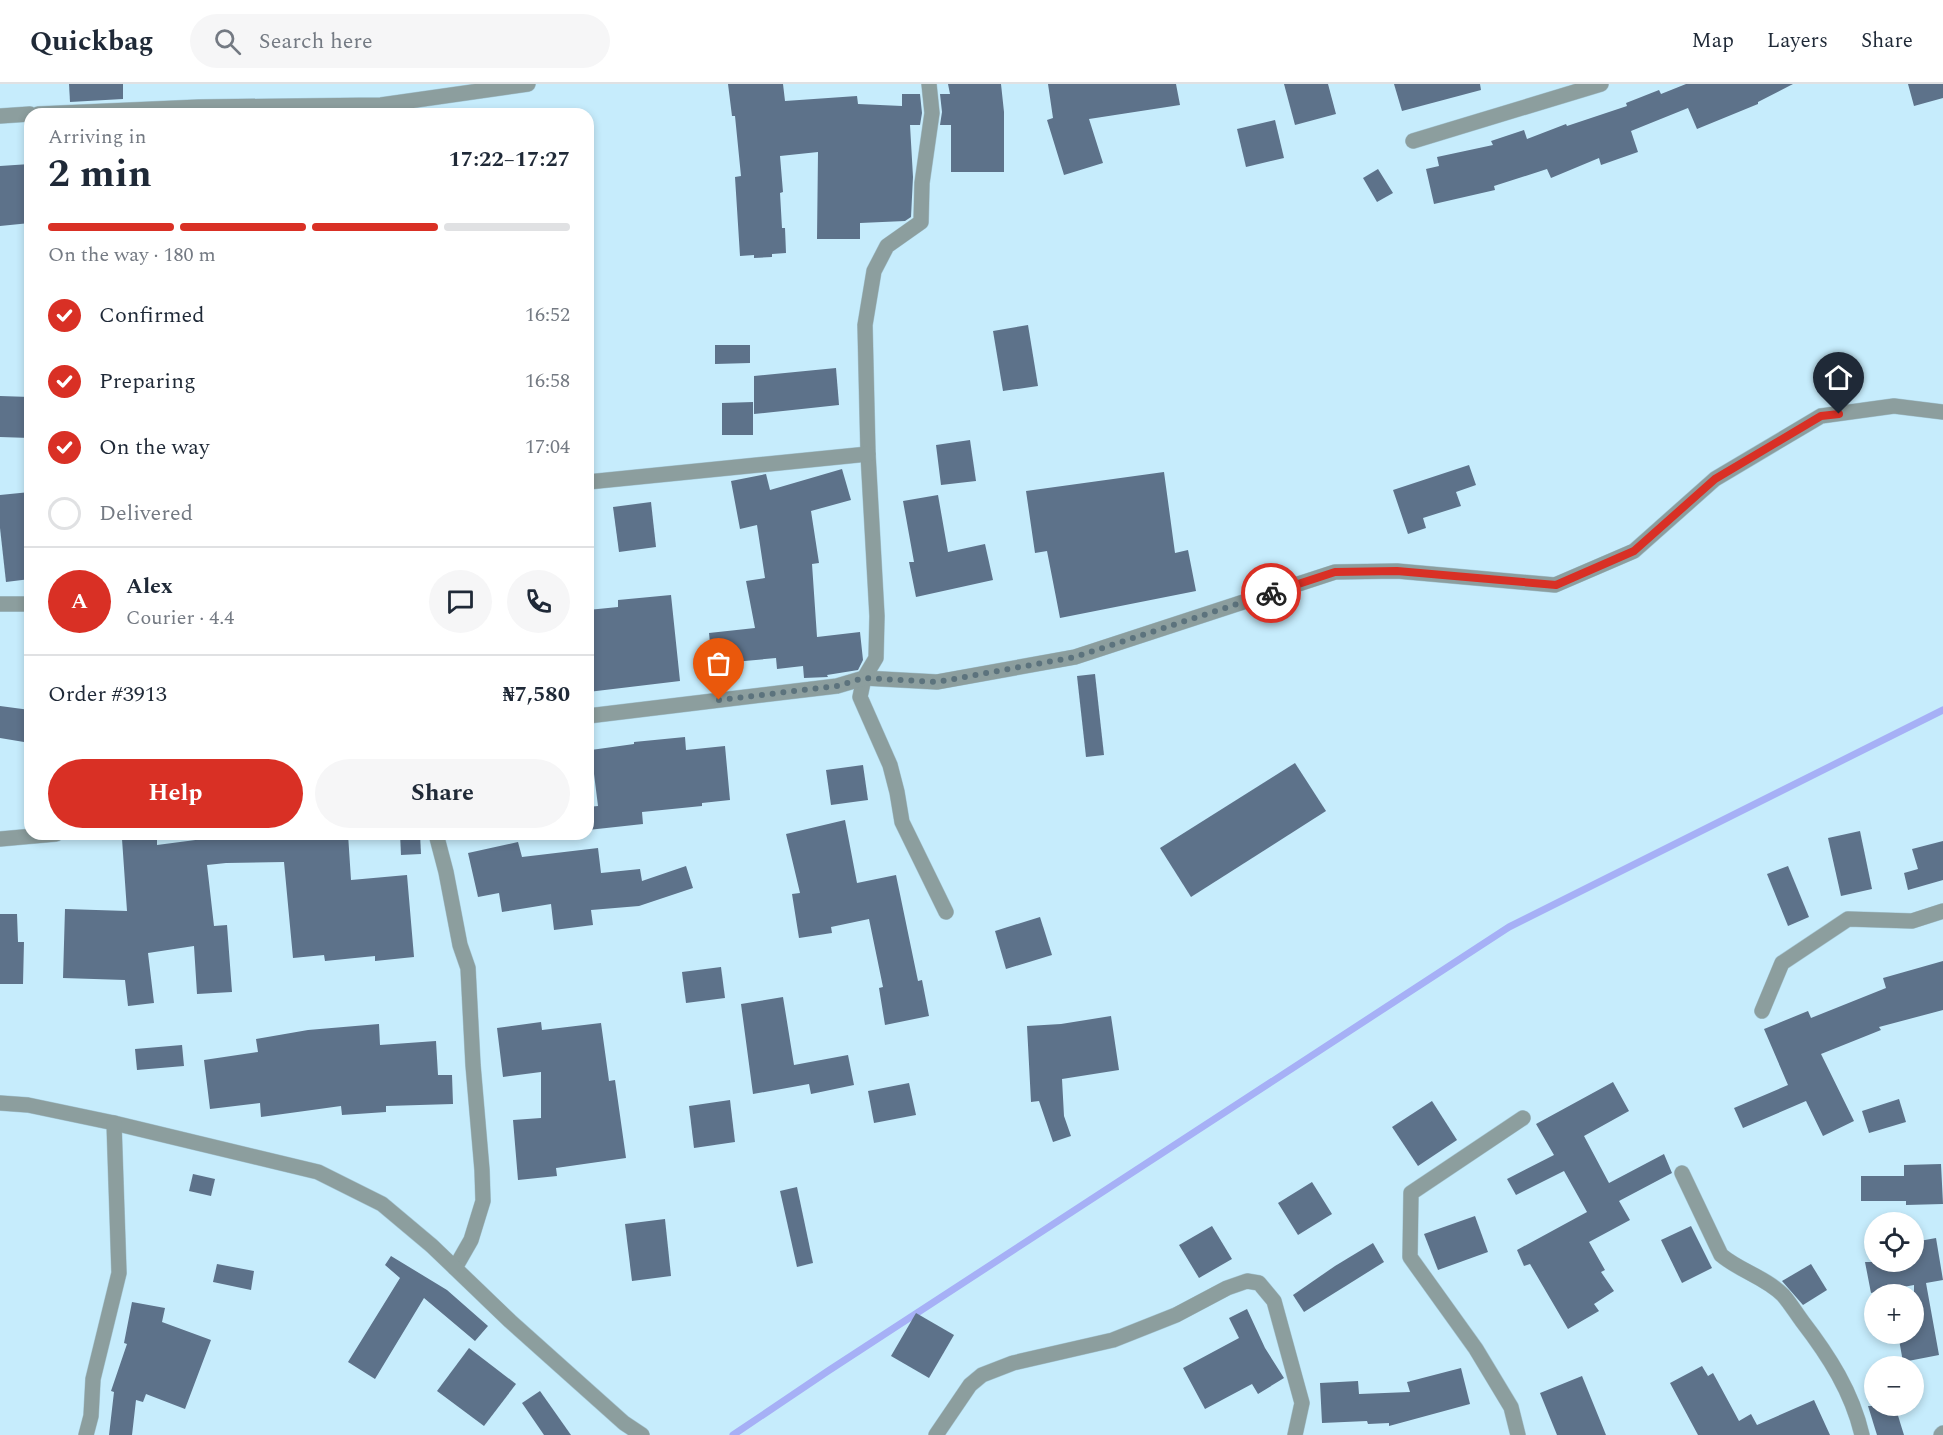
<!DOCTYPE html>
<html lang="en">
<head>
<meta charset="utf-8">
<style>
  :root { --surface:#fff; --page:#f6f6f7; --text:#1f2937; --muted:#747a83; --line:#e0e1e3; --accent:#d93025 }
  body { margin:0; font-family:Spectral,serif; background:var(--page); color:var(--text); height:100vh; display:flex; flex-direction:column; font-size:22px; white-space:nowrap }
  * { box-sizing:border-box; margin:0 }
  p { font-size:20px; color:var(--muted) }
  .icon { flex:none; width:33px; height:33px; fill:none; stroke:currentColor; stroke-width:2; stroke-linecap:round; stroke-linejoin:round }
  .map { position:relative; flex:1; overflow:hidden }
  .sheet { position:absolute; left:24px; top:24px; width:570px; height:732px; display:flex; flex-direction:column; background:var(--surface); border-radius:18px; box-shadow:0 3px 9px #0003 }
  .sheet>* { flex:none }
  .buttons { position:absolute; left:1864px; top:1128px; display:grid; gap:12px }
  .buttons a { display:grid; place-items:center; width:60px; height:60px; border-radius:50%; background:var(--surface); box-shadow:0 3px 9px #0003; font-size:30px }
  .pin { position:absolute; display:grid; place-items:center; width:51px; height:51px; color:#fff; margin:-62px -26px; border-radius:50% 50% 50% 0; rotate:-45deg; box-shadow:0 0 6px #0007 }
  .pin .icon { rotate:45deg }
  .courier { position:absolute; display:grid; place-items:center; width:60px; height:60px; margin:-30px; border:4px solid #d93025; border-radius:50%; background:#fff; color:#222; box-shadow:0 2px 8px #0007 }
  .headline em { font-style:normal; font-weight:700 }
  .headline div { display:flex; flex-direction:column-reverse }
  .headline { display:flex; align-items:center; justify-content:space-between; height:102px; padding:0 24px }
  h1 { font-size:39px; font-weight:700; line-height:45px }
  .bar { display:grid; grid-template-columns:repeat(4,1fr); gap:9px 6px; align-content:center; height:72px; padding:0 24px }
  .bar i { height:8px; border-radius:4px; background:var(--line) }
  .bar .active { background:var(--accent) }
  .bar p { grid-column:span 4 }
  .line { display:flex; align-items:center; gap:15px; padding:0 24px; border-top:2px solid var(--line) }
  .line div { flex:1 }
  .round { display:grid; place-items:center; flex:none; width:63px; height:63px; border-radius:32px; background:var(--page) }
  ol { padding:0 24px; list-style:none }
  li { display:flex; align-items:center; gap:18px; height:66px }
  li p { margin-inline-start:auto }
  li .icon { padding:6px; border-radius:50%; background:var(--accent); color:#fff; stroke-width:4 }
  li:last-child { color:var(--muted) }
  li i { width:33px; height:33px; border:3px solid var(--line); border-radius:50% }
  .cta { display:flex; gap:12px; margin-top:auto; padding:12px 24px }
  .cta a { flex:1; height:69px; border-radius:36px; background:var(--accent); color:#fff; font-size:24px; font-weight:700; line-height:69px; text-align:center }
  .cta a+a { background:var(--page); color:var(--text) }
  header { display:flex; align-items:center; gap:36px; box-sizing:border-box; height:84px; padding:0 30px; background:var(--surface); border-bottom:2px solid var(--line) }
  header strong { font-size:28px }
  nav { display:flex; gap:33px; margin-inline-start:auto; font-size:21px }
  .search { width:420px; height:54px; background:var(--page); display:flex; align-items:center; gap:15px; box-sizing:border-box; padding:0 21px; border-radius:33px; color:var(--muted); font-size:22px }
  .map>svg:first-child { display:block }
</style>
</head>
<body>
<header>
<strong>Quickbag</strong>
<div class="search"><svg class="icon" aria-label="search" viewBox="0 0 24 24"><circle cx="10" cy="10" r="6"/><path d="M15 15l6 6"/></svg>Search here</div>
<nav><a>Map</a><a>Layers</a><a>Share</a></nav>
</header>
<div class="map">
<svg width="1943" height="1351" viewBox="0 0 1943 1351">
  <rect width="100%" height="100%" fill="#c6ecfc"/>
  <g fill="none" stroke-linecap="round" stroke-linejoin="round">
    <polyline stroke="#a6b0f6" stroke-width="7" points="733,1351 828,1287 1509,843 1943,626"/>
  </g>
  <g fill="#5d728a">
    <polygon points="69,0 123,0 123,15 70,18"/>
    <polygon points="728,0 783,0 785,17 857,12 858,20 902,22 902,10 920,10 922,29 920,41 910,41 913,93 911,133 905,137 860,139 860,155 817,155 818,68 780,72 783,108 780,109 782,144 785,144 786,169 772,170 772,173 754,174 754,171 740,172 735,93 741,92 735,32 732,32"/>
    <polygon points="948,0 1001,0 1004,28 1004,88 951,88 951,41 940,41 942,28 940,10 950,10"/>
    <polygon points="1048,0 1176,0 1180,21 1089,35 1103,79 1064,91 1047,36 1053,34"/>
    <polygon points="1284,0 1328,0 1336,30 1295,41"/>
    <polygon points="1394,0 1480,0 1481,6 1402,27"/>
    <polygon points="1686,0 1793,0 1758,18 1758,20 1697,45 1688,24 1631,47 1638,68 1601,81 1599,74 1551,94 1547,85 1494,102 1495,106 1434,120 1426,85 1439,82 1437,73 1493,61 1491,57 1524,46 1527,55 1566,40 1567,42 1627,22 1626,19 1659,6 1661,10"/>
    <polygon points="1908,0 1943,0 1943,14 1914,22"/>
    <polygon points="1275,36 1284,74 1246,83 1237,45"/>
    <polygon points="30,80 30,139 0,142 0,82"/>
    <polygon points="1378,85 1393,109 1377,118 1363,94"/>
    <polygon points="1028,241 1038,302 1003,307 993,247"/>
    <polygon points="715,261 750,261 750,279 715,280"/>
    <polygon points="836,284 839,321 754,330 754,292"/>
    <polygon points="0,312 30,313 30,354 0,353"/>
    <polygon points="753,318 753,351 722,351 722,319"/>
    <polygon points="970,356 976,397 941,401 936,361"/>
    <polygon points="1469,381 1476,401 1456,408 1461,422 1423,434 1426,444 1408,450 1393,406"/>
    <polygon points="842,385 851,416 811,427 819,479 812,480 817,553 860,548 863,576 858,586 827,591 828,593 804,594 803,582 777,585 776,574 712,580 709,549 755,544 746,497 765,494 757,441 740,445 731,397 766,390 770,406"/>
    <polygon points="1164,388 1175,469 1188,466 1196,507 1060,534 1047,467 1035,469 1026,407"/>
    <polygon points="30,408 30,495 6,498 0,444 0,411"/>
    <polygon points="938,411 948,468 985,460 993,496 916,513 909,478 914,478 903,417"/>
    <polygon points="651,418 656,463 619,468 613,423"/>
    <polygon points="671,511 680,597 588,608 588,526 618,523 618,516"/>
    <polygon points="1095,590 1104,671 1086,673 1077,592"/>
    <polygon points="0,622 30,626 30,659 0,654"/>
    <polygon points="685,653 686,666 725,662 730,716 702,719 702,722 642,728 643,740 588,746 588,723 598,722 591,666 634,660 634,658"/>
    <polygon points="1295,679 1326,727 1191,813 1160,764"/>
    <polygon points="863,681 868,716 831,721 826,686"/>
    <polygon points="845,736 857,799 896,791 918,897 922,896 929,932 885,941 879,904 883,903 869,835 831,843 832,849 799,854 792,810 800,809 786,750"/>
    <polygon points="1860,747 1872,805 1841,812 1828,754"/>
    <polygon points="226,750 348,750 351,796 407,791 414,873 375,877 375,872 325,877 324,871 293,874 284,778 226,779 207,781 214,842 227,841 232,908 197,910 194,862 148,869 154,919 128,922 125,896 63,894 65,825 127,827 122,755 157,752 157,761 226,752"/>
    <polygon points="400,750 420,750 421,770 401,771"/>
    <polygon points="1943,757 1943,796 1908,806 1904,789 1918,785 1912,765"/>
    <polygon points="518,758 522,773 598,764 601,789 640,785 642,797 686,782 693,804 639,822 591,826 593,841 554,846 551,820 502,828 499,809 478,813 468,769"/>
    <polygon points="1788,782 1809,833 1788,842 1767,790"/>
    <polygon points="0,830 17,830 18,858 24,858 23,900 0,900"/>
    <polygon points="1040,833 1052,871 1006,885 995,847"/>
    <polygon points="1943,877 1943,926 1879,943 1881,946 1821,970 1854,1037 1823,1052 1806,1017 1743,1044 1734,1024 1788,1001 1764,945 1808,927 1811,934 1886,904 1883,894"/>
    <polygon points="721,883 725,914 686,919 682,888"/>
    <polygon points="783,913 794,981 848,971 854,1001 811,1010 809,1000 753,1010 741,920"/>
    <polygon points="1111,932 1119,986 1062,995 1064,1032 1071,1052 1053,1058 1039,1017 1031,1018 1027,942 1061,940"/>
    <polygon points="541,938 542,946 601,939 609,997 615,996 626,1074 556,1084 557,1092 518,1096 513,1036 541,1034 541,988 503,993 497,944"/>
    <polygon points="379,940 380,961 436,957 438,991 452,991 453,1020 386,1022 386,1028 342,1031 341,1022 261,1033 260,1019 210,1025 204,976 258,968 256,955 308,946"/>
    <polygon points="182,961 184,982 137,986 135,965"/>
    <polygon points="1613,998 1629,1027 1584,1052 1609,1099 1664,1070 1672,1089 1619,1117 1630,1136 1589,1158 1605,1186 1601,1188 1614,1207 1594,1220 1599,1227 1568,1245 1530,1180 1524,1182 1517,1166 1587,1128 1564,1087 1516,1111 1507,1095 1554,1071 1536,1040"/>
    <polygon points="909,999 916,1031 874,1039 868,1007"/>
    <polygon points="1899,1015 1906,1038 1869,1049 1862,1027"/>
    <polygon points="730,1016 735,1058 694,1064 689,1022"/>
    <polygon points="1432,1017 1457,1056 1418,1082 1392,1043"/>
    <polygon points="1941,1080 1943,1120 1906,1121 1906,1117 1861,1117 1861,1092 1904,1092 1904,1081"/>
    <polygon points="193,1090 215,1095 211,1112 189,1107"/>
    <polygon points="1312,1098 1332,1130 1298,1151 1278,1119"/>
    <polygon points="797,1103 813,1179 797,1183 780,1107"/>
    <polygon points="1475,1132 1488,1168 1438,1186 1424,1150"/>
    <polygon points="665,1135 671,1192 632,1197 625,1140"/>
    <polygon points="1212,1142 1232,1175 1199,1194 1179,1161"/>
    <polygon points="1691,1142 1712,1184 1682,1199 1661,1156"/>
    <polygon points="1936,1154 1943,1196 1926,1199 1939,1271 1903,1278 1898,1250 1914,1250 1914,1201 1871,1209 1865,1178 1914,1178 1914,1158"/>
    <polygon points="1373,1159 1384,1178 1304,1228 1293,1211 1335,1182"/>
    <polygon points="391,1172 447,1206 488,1242 475,1257 424,1214 375,1295 348,1278 400,1194 385,1181"/>
    <polygon points="217,1180 254,1187 251,1206 213,1198"/>
    <polygon points="1811,1180 1827,1206 1803,1221 1782,1197"/>
    <polygon points="132,1218 165,1224 162,1238 211,1256 185,1325 146,1310 143,1318 136,1316 132,1351 109,1351 114,1308 111,1307 127,1260 124,1259"/>
    <polygon points="1247,1225 1265,1264 1284,1294 1258,1310 1252,1300 1205,1325 1183,1284 1239,1254 1229,1234"/>
    <polygon points="916,1229 954,1251 929,1294 891,1272"/>
    <polygon points="469,1264 516,1300 484,1342 437,1307"/>
    <polygon points="1702,1282 1708,1292 1713,1289 1739,1337 1751,1330 1757,1341 1814,1316 1830,1351 1698,1351 1670,1299"/>
    <polygon points="1461,1284 1470,1320 1389,1342 1389,1339 1368,1340 1367,1337 1322,1339 1320,1299 1358,1297 1359,1310 1410,1308 1407,1298"/>
    <polygon points="1582,1292 1606,1351 1557,1351 1540,1309"/>
    <polygon points="540,1307 571,1351 544,1351 522,1319"/>
    <polygon points="1868,1322 1895,1322 1904,1351 1877,1351"/>
  </g>
  <g fill="none" stroke-linecap="round" stroke-linejoin="round">
    <defs>
      <g id="minor">
        <polyline points="929,0 932,29 922,99 921,138 887,162 874,187 865,241 868,370 877,532 876,574 864,594 860,613 890,681 897,708 902,738 946,828"/>
        <polyline points="38,30 199,23 381,21 528,0"/>
        <polyline points="0,32 30,30"/>
        <polyline points="1413,57 1601,0"/>
        <polyline points="588,398 868,370"/>
        <polyline points="0,520 30,520"/>
        <polyline points="588,632 837,602 864,594 937,598 1075,573 1335,488 1397,487 1555,501 1634,467 1715,395 1821,332 1894,322 1943,328"/>
        <polyline points="436,750 446,788 460,861 468,884 473,981 482,1086 483,1117 471,1156 455,1184"/>
        <polyline points="0,755 56,750"/>
        <polyline points="1762,927 1782,879 1848,835 1912,837 1943,827"/>
        <polyline points="0,1019 28,1021 114,1039 318,1088 382,1120 432,1162 510,1237 624,1339 642,1351"/>
        <path d="M 1682,1089 L 1721,1171 C 1740,1187 1765,1193 1783,1211 C 1790,1219 1796,1229 1802,1237 C 1829,1272 1852,1308 1862,1351"/>
        <polyline points="86,1351 91,1332 93,1295 119,1189 114,1039"/>
        <polyline points="936,1351 970,1301 982,1291 1013,1279 1113,1256 1176,1231 1227,1204 1247,1197 1259,1199 1274,1217 1302,1319 1295,1351"/>
        <polyline points="1518,1351 1511,1323 1476,1265 1410,1173 1411,1109 1523,1034"/>
        <polyline points="1941,1351 1943,1349"/>
      </g>
    </defs>
    <use href="#minor" stroke="#a5c7d5" stroke-width="16"/>
    <use href="#minor" stroke="#8c9e9e" stroke-width="15"/>
  </g>
  <g fill="none" stroke-linecap="round" stroke-linejoin="round">
    <polyline stroke="#5c737d" stroke-width="6" stroke-dasharray="0 10.8" points="719,616 837,602 864,594 937,598 1075,573 1271,509"/>
    <polyline stroke="#d93025" stroke-width="8" points="1271,509 1335,488 1397,487 1556,501 1634,467 1715,395 1821,332 1839,330"/>
  </g>
</svg>
<div class="buttons">
<a><svg class="icon" aria-label="locate" viewBox="0 0 24 24"><circle cx="12" cy="12" r="6"/><path d="M12 2v4M12 18v4M2 12h4M18 12h4"/></svg></a>
<a>+</a>
<a>−</a>
</div>
<div class="pin" style="left:719px;top:616px;background:#ea580c"><svg class="icon" aria-label="bag" viewBox="0 0 24 24"><path d="M5 8h14l-1 12H6zM9 8a3 3 0 0 1 6 0"/></svg></div>
<div class="pin" style="left:1839px;top:330px;background:#1f2937"><svg class="icon" aria-label="home" viewBox="0 0 24 24"><path d="M3 11l9-7 9 7M6 9v11h12V9"/></svg></div>
<div class="courier" style="left:1271px;top:509px"><svg class="icon" aria-label="bike" viewBox="0 0 24 24"><circle cx="6" cy="16" r="4"/><circle cx="18" cy="16" r="4"/><path d="M6 16l4-8h5l3 8M10 8l3 8H6M13 5h3"/></svg></div>
<section class="sheet">
<div class="headline"><div><h1>2 min</h1><p>Arriving in</p></div><em>17:22–17:27</em></div>
<div class="bar"><i class="active"></i><i class="active"></i><i class="active"></i><i></i><p>On the way · 180 m</p></div>
<ol>
<li><svg class="icon" aria-label="check" viewBox="0 0 24 24"><path d="M5 12l5 5 9-10"/></svg>Confirmed<p>16:52</p></li>
<li><svg class="icon" aria-label="check" viewBox="0 0 24 24"><path d="M5 12l5 5 9-10"/></svg>Preparing<p>16:58</p></li>
<li><svg class="icon" aria-label="check" viewBox="0 0 24 24"><path d="M5 12l5 5 9-10"/></svg>On the way<p>17:04</p></li>
<li><i></i>Delivered</li>
</ol>
<div class="line" style="height:108px"><b class="round" style="background:var(--accent);color:#fff">A</b><div><b>Alex</b><p>Courier · 4.4</p></div><a class="round"><svg class="icon" aria-label="chat" viewBox="0 0 24 24"><path d="M4 5h16v11H9l-5 4z"/></svg></a><a class="round"><svg class="icon" aria-label="phone" viewBox="0 0 24 24"><path d="M5 4h4l2 5-3 2q2 4 5 5l2-3 5 2v4C11 20 4 13 5 4z"/></svg></a></div>
<div class="line" style="height:78px"><div>Order #3913</div><b>₦7,580</b></div>
<div class="cta"><a>Help</a><a>Share</a></div>
</section>
</div>
</body>
</html>
